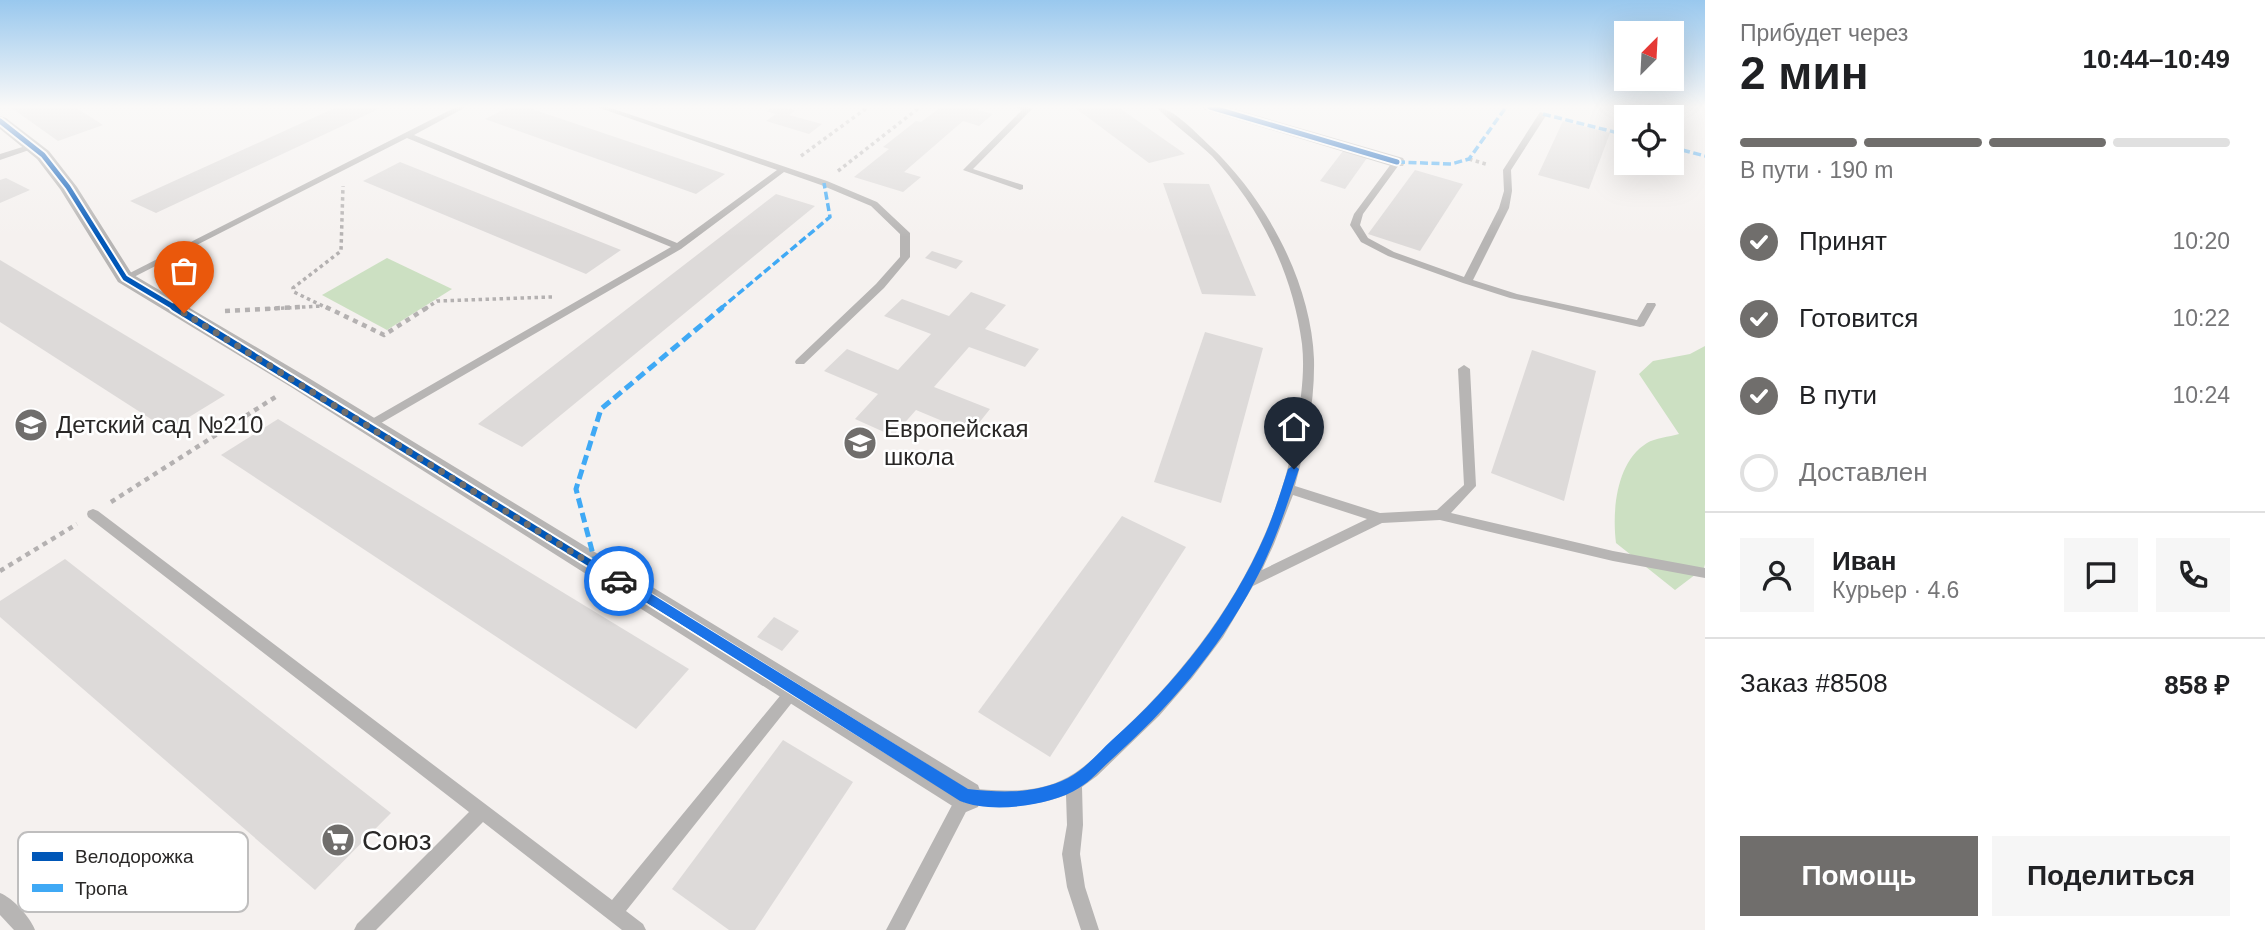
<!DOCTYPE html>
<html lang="ru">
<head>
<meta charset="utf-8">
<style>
  :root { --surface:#fff; --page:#f6f6f6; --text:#202124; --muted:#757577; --line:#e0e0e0; --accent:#706e6c }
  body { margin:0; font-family:Arial,sans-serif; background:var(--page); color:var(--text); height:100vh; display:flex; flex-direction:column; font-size:26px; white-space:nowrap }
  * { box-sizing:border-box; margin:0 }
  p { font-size:23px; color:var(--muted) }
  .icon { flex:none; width:38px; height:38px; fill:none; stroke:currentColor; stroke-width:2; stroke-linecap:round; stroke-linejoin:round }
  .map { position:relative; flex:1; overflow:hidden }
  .sheet { display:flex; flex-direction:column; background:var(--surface); width:560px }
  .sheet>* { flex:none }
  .needle { width:46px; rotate:24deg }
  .buttons { position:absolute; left:1614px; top:21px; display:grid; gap:14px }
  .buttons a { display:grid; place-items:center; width:70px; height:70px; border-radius:0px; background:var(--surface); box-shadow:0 7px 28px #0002; font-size:35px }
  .pin { position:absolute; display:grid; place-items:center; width:60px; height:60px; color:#fff; margin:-72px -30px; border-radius:50% 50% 50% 0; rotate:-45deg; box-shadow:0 0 7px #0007 }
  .pin .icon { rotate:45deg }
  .courier { position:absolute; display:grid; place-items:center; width:70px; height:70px; margin:-35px; border:5px solid #1a73e8; border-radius:50%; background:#fff; color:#222; box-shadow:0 2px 9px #0007 }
  .head em { font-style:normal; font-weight:700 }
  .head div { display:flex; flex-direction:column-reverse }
  .head { display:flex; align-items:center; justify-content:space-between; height:119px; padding:0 35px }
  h1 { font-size:46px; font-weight:700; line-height:52px }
  .bar { display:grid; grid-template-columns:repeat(4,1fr); gap:10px 7px; align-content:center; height:84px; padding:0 35px }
  .bar i { height:9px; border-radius:5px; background:var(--line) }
  .bar .active { background:var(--accent) }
  .bar p { grid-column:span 4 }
  .line { display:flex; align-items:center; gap:18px; padding:0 35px; border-top:2px solid var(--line) }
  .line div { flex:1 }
  .round { display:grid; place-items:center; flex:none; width:74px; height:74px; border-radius:0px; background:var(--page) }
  ol { padding:0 35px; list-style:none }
  li { display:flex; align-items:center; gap:21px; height:77px }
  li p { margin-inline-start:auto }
  li .icon { padding:7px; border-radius:50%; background:var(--accent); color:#fff; stroke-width:4 }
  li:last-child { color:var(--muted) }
  li i { width:38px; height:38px; border:4px solid var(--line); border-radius:50% }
  .cta { display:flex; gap:14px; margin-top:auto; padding:14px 35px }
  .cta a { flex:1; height:80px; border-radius:0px; background:var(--accent); color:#fff; font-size:28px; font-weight:700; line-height:80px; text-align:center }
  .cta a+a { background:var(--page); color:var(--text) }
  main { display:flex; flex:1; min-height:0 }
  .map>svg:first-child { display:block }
</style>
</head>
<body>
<main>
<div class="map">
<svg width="1705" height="930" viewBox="0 0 1705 930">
  <rect width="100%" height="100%" fill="#f5f1ef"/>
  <g fill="#cce0c2">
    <polygon points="387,258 452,289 387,330 322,295"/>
    <path d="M 1705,346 L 1705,564 L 1704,568 L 1675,590 L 1616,543 C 1612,511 1616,462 1647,443 C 1655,438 1669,437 1679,434 L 1639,374 L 1653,361 L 1690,354 Z"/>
  </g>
  <g fill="#dddad9">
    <polygon points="19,107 75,107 103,125 58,141 13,109"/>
    <polygon points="337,107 383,107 156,213 130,201"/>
    <polygon points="509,107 526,107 725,174 696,194 485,119"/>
    <polygon points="773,107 796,110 789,115 822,124 809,134 766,121 776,114 766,111"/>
    <polygon points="941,107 982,107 978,110 993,114 979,126 963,121 904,172 921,177 903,192 854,177 889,149 883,147 916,121 921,122"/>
    <polygon points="1074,107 1118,107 1185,154 1149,163"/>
    <polygon points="1563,121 1610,133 1589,189 1538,175"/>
    <polygon points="1343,151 1367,158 1345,189 1320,181"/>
    <polygon points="400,162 621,250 586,274 363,181"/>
    <polygon points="1415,170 1463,184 1420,251 1368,234"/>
    <polygon points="6,178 30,190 0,203 0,180"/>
    <polygon points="1163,183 1209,184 1256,296 1202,294"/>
    <polygon points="776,194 815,206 522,447 478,424"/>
    <polygon points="932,251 963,261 956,269 925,258"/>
    <polygon points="0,260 225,395 168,430 0,322"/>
    <polygon points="971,292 1006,305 985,329 1039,349 1025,367 969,347 934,387 990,409 971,433 916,410 893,436 855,419 878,394 824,371 847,349 898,370 931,334 884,316 902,299 949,316"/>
    <polygon points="1205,332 1263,348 1221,503 1154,482"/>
    <polygon points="1532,350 1596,371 1564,501 1491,473"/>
    <polygon points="278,419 689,669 636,729 221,455"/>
    <polygon points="1122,516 1186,547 1050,757 978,712"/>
    <polygon points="65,559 391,813 315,890 0,617 0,601"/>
    <polygon points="774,617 799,631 782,651 757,637"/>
    <polygon points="783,740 853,782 755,930 729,930 672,889"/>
  </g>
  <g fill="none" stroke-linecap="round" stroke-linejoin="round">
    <g stroke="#b4b1b1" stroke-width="3.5" stroke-dasharray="3.5 3.5" stroke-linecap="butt">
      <polyline points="801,156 868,107"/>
      <polyline points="1469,159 1489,165"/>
      <polyline points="838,171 920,107"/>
      <polyline points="267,309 322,306"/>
      <polyline points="329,309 294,292 293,288 341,251 343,186"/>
      <polyline points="425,309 437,301 552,297"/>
    </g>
    <g stroke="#b4b1b1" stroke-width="4.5" stroke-dasharray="5 5" stroke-linecap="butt">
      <polyline points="326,307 384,335 428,307"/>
      <polyline points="225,311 301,307"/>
      <polyline points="111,502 277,396"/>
      <polyline points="0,571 77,524"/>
    </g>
    <g fill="#b7b5b4" fill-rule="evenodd">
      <polygon points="456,107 466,107 414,135 677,243 777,170 597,107 608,107 827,181 877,202 910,233 910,257 884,288 804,364 796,364 795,362 796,360 876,284 900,257 900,234 871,206 821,185 784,172 681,249 369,430 363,426 365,423 671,247 407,138 128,280 122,280 120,278"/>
      <polygon points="1015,107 1029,107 1032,109 973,169 1023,185 1023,189 1020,190 963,170 1022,110"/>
      <path d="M 1156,107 C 1173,107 1198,135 1211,147 C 1266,199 1311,282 1314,359 C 1315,402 1306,445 1295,486 L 1380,513 L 1437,510 L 1464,485 L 1458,369 L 1464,365 L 1470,369 L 1476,486 L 1451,513 L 1613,551 L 1705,568 L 1705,578 L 1613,561 L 1440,520 L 1382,523 L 1253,586 L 1223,637 L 1192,678 L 1159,716 L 1097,776 L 1082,787 L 1083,825 L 1080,854 L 1085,887 L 1099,930 L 1081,930 L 1067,887 L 1062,854 L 1067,825 L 1066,795 C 1035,807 1003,808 970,804 L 905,930 L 886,930 L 960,790 L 966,788 C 997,791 1031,794 1060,781 C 1084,771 1103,749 1122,731 C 1210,648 1278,545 1297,424 C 1301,398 1305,371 1302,344 C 1293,274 1261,208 1212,156 C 1194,139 1173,124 1156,107 ZM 1293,495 L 1367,519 L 1262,570 L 1274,544 Z"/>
      <polygon points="1540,112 1547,114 1511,170 1512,191 1509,208 1473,280 1517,294 1637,320 1647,303 1655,303 1656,305 1644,326 1640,327 1510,298 1463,283 1388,256 1361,242 1350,225 1354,214 1394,160 1400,160 1401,162 1363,214 1360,225 1368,238 1394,252 1464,277 1499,208 1504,191 1503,170"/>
      <polygon points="32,144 36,146 35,148 0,160 0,154"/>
      <polygon points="93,509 98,511 612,900 789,685 794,683 799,685 802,690 626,911 643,924 646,930 622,930 483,822 376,930 354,930 357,924 469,812 88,517 87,514 88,511"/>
      <path d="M 0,893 C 13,898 30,917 35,930 L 14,930 L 0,915 Z"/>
    </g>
    <g fill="#b7b5b4" fill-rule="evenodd">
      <polygon points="1202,107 1227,107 1403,158 1405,162 1403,166 1391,166 1205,110"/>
      <polygon points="0,116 6,118 49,151 77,187 132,274 307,377 978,785 982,796 978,807 966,812 954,807 291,387 118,282 60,189 37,159 0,129"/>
    </g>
    <g stroke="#3fa9f5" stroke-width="3.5" stroke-dasharray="8 3.5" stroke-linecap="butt">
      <polyline points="1543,114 1626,135"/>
      <polyline points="1671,147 1705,156"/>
      <polyline points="1397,162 1451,164 1469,159 1506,107"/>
      <polyline points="720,309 830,217 824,183"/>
    </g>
    <polyline stroke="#3fa9f5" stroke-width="5" stroke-dasharray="10 5" stroke-linecap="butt" points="596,566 576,489 601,409 723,307"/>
    <defs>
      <g id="cycleway-far2">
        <polyline points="1210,107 1397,162"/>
        <polyline points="0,121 43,155 68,187 125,278 177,309"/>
      </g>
      <polyline id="cycleway-far1" points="174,307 611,576"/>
      <polyline id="cycleway" points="609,574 966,796"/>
    </defs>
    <use href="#cycleway-far2" stroke="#fff" stroke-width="9"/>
    <use href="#cycleway-far1" stroke="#fff" stroke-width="11"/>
    <use href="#cycleway" stroke="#fff" stroke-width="13"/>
    <use href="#cycleway-far2" stroke="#0057b8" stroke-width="5"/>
    <use href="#cycleway-far1" stroke="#0057b8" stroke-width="7"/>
    <use href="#cycleway" stroke="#0057b8" stroke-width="9"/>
  </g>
  <linearGradient id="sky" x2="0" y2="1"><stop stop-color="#99c8ee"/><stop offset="0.45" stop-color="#faf9f8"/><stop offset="1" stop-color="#faf9f8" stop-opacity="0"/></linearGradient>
  <rect width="1705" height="237" fill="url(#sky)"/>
  <path fill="#1a73e8" d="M 1294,465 L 1299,469 C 1286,508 1274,546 1254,583 C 1218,651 1168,709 1111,760 C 1101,769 1091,781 1079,788 C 1051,806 991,814 960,801 L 613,581 L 615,577 L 624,577 L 968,789 C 1002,793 1036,794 1068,778 C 1084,770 1099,752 1112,740 C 1176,684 1231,613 1265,535 C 1274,514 1281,491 1288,469 Z"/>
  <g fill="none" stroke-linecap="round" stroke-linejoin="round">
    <polyline stroke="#706e6c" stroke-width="7" stroke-dasharray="0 12.6" points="184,313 619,581"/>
  </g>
  <defs>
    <symbol id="school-disc" viewBox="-11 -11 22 22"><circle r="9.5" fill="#706e6c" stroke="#fff"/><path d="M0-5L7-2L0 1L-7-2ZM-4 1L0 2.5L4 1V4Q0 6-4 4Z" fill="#fff"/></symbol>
    <symbol id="supermarket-disc" viewBox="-11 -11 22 22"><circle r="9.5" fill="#706e6c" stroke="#fff"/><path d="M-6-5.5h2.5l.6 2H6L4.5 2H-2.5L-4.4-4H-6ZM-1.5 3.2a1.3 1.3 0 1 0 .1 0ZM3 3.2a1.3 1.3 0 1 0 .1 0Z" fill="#fff"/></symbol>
  </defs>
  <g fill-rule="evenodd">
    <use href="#school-disc" x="12" y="406" width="38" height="38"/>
    <use href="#school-disc" x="841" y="424" width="38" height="38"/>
    <use href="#supermarket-disc" x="319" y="821" width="38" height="38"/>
  </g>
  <g text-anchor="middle" stroke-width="5" stroke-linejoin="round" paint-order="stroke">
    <g font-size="24" fill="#292726" stroke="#fff" text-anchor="start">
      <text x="56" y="433">Детский сад №210</text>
      <text x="884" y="437">Европейская<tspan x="884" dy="28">школа</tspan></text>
    </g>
    <g font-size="28" fill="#292726" stroke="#fff" text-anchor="start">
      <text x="362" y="850">Союз</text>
    </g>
  </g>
  <rect x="18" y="832" width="230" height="80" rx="10" fill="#fff" stroke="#bfbebe" stroke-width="2"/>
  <rect x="32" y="852" width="31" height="9" fill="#0057b8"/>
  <rect x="32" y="884" width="31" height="8" fill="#3fa9f5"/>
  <g font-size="19" fill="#292726">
    <text x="75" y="863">Велодорожка</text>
    <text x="75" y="895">Тропа</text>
  </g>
</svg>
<div class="buttons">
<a><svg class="needle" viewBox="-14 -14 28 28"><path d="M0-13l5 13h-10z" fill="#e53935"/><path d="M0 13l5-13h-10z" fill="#757577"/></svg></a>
<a><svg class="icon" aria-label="locate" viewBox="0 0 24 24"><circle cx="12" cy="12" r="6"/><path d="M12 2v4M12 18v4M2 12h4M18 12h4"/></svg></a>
</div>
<div class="pin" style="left:184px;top:313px;background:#ea580c"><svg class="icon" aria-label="bag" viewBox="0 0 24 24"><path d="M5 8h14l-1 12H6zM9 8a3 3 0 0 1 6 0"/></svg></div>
<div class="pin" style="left:1294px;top:469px;background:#1f2937"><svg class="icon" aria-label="home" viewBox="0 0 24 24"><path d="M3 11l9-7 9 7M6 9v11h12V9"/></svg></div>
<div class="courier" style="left:619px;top:581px"><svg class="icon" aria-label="car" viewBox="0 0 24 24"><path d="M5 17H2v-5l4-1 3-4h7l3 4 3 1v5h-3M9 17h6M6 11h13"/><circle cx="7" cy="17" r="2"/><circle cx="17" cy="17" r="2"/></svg></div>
</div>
<section class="sheet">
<div class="head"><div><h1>2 мин</h1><p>Прибудет через</p></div><em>10:44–10:49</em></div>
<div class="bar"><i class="active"></i><i class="active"></i><i class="active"></i><i></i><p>В пути · 190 m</p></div>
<ol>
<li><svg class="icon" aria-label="check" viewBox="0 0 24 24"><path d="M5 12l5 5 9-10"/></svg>Принят<p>10:20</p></li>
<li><svg class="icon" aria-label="check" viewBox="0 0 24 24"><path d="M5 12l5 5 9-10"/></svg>Готовится<p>10:22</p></li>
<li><svg class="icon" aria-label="check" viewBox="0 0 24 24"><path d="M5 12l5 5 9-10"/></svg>В пути<p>10:24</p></li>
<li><i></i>Доставлен</li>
</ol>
<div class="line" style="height:126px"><a class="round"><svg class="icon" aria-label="person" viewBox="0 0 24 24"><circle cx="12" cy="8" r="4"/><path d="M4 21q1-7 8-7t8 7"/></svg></a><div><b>Иван</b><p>Курьер · 4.6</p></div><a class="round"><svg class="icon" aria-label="chat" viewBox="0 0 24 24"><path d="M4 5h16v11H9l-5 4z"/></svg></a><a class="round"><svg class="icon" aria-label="phone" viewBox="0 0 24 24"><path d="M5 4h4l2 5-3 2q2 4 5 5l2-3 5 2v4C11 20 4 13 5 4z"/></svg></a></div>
<div class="line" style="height:91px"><div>Заказ #8508</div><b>858 ₽</b></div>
<div class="cta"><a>Помощь</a><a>Поделиться</a></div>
</section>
</main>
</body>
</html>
